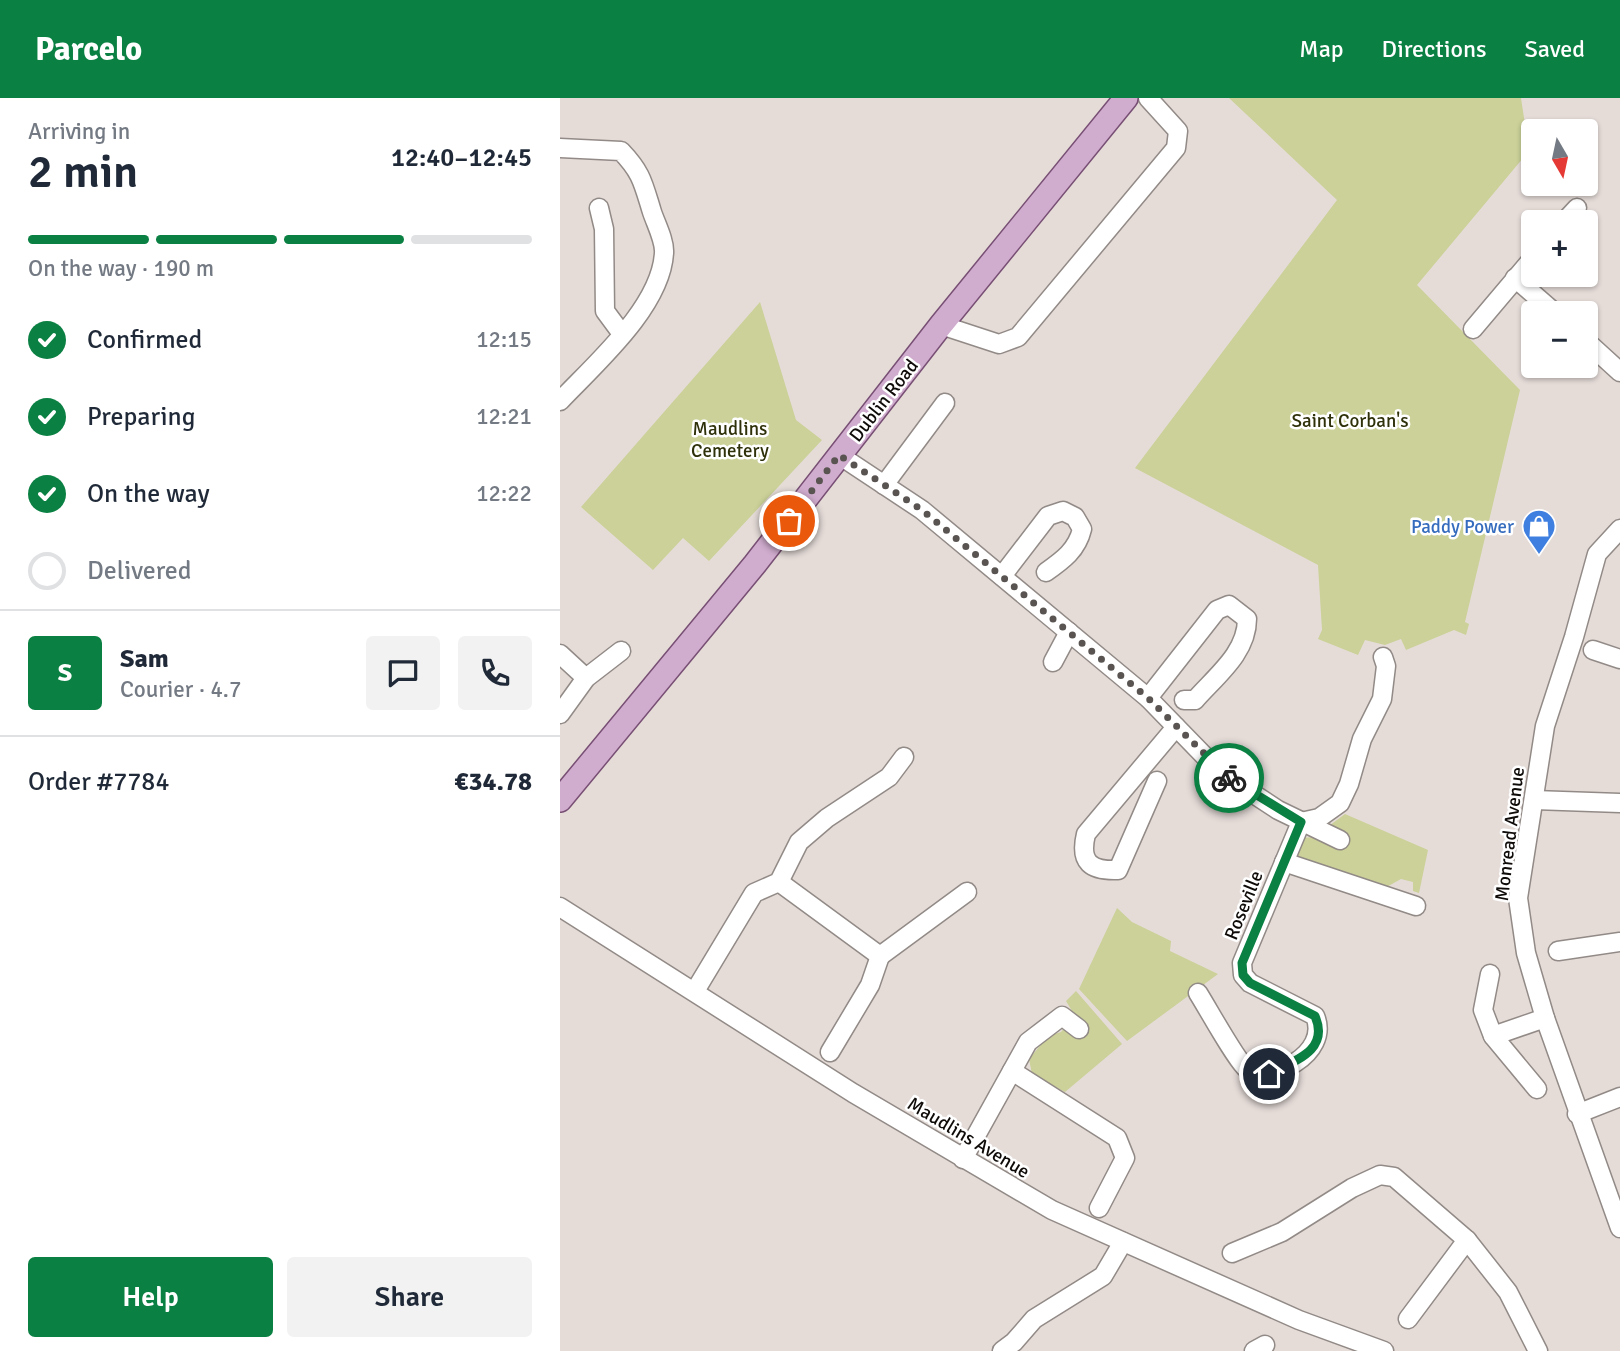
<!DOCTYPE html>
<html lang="en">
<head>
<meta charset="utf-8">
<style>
  :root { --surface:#fff; --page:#f2f2f3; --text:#1f2937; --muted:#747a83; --line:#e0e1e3; --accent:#0b8043 }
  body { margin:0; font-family:Signika,sans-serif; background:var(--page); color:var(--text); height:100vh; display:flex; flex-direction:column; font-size:26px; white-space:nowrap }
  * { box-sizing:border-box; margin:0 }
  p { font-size:23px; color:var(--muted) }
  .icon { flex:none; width:38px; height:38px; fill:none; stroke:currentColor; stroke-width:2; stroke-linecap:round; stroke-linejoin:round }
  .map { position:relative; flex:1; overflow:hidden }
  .side { display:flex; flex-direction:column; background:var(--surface); width:560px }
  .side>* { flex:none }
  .needle { width:46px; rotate:171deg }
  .tools { position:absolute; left:961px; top:21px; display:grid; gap:14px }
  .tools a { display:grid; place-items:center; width:77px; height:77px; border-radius:7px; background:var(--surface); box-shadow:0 2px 5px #0004; font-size:35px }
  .pin { position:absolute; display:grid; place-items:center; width:60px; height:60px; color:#fff; margin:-30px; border:4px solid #fff; border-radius:50%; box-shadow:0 2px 7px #0007 }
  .courier { position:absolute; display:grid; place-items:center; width:70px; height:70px; margin:-35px; border:5px solid #0b8043; border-radius:50%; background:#fff; color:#222; box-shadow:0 2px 9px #0007 }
  .summary em { font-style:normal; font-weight:600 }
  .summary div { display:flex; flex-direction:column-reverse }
  .summary { display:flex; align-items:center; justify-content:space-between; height:119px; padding:0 28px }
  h1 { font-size:46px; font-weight:600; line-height:52px }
  .bar { display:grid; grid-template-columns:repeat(4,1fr); gap:10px 7px; align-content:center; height:84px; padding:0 28px }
  .bar i { height:9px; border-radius:5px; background:var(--line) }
  .bar .active { background:var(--accent) }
  .bar p { grid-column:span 4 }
  .line { display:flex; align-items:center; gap:18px; padding:0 28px; border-top:2px solid var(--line) }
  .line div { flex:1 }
  .round { display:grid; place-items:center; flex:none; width:74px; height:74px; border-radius:7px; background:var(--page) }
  ol { padding:0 28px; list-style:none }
  li { display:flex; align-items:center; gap:21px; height:77px }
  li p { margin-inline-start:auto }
  li .icon { padding:7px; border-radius:50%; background:var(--accent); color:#fff; stroke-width:4 }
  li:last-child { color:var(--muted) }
  li i { width:38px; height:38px; border:4px solid var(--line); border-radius:50% }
  .cta { display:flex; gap:14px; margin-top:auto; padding:14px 28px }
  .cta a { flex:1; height:80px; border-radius:7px; background:var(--accent); color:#fff; font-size:28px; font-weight:600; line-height:80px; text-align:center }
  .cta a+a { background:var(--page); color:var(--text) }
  header { display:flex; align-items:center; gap:42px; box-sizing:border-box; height:98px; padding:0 35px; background:var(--accent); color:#fff }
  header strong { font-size:33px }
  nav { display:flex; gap:38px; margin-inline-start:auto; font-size:24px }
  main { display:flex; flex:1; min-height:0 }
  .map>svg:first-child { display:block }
</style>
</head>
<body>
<header>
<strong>Parcelo</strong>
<nav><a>Map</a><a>Directions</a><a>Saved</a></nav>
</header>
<main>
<section class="side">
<div class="summary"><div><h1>2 min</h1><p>Arriving in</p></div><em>12:40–12:45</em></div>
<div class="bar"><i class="active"></i><i class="active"></i><i class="active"></i><i></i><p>On the way · 190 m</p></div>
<ol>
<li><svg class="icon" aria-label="check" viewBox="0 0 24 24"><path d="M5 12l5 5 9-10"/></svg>Confirmed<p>12:15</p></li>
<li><svg class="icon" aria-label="check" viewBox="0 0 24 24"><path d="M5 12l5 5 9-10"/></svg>Preparing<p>12:21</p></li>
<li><svg class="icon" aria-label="check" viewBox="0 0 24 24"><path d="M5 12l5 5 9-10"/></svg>On the way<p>12:22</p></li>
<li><i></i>Delivered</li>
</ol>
<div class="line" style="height:126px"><b class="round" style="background:var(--accent);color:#fff">S</b><div><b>Sam</b><p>Courier · 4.7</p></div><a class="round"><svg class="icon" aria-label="chat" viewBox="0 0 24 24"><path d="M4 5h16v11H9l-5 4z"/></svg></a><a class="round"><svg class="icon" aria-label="phone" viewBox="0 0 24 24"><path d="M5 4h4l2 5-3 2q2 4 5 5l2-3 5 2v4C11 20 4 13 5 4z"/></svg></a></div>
<div class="line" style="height:91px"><div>Order #7784</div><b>€34.78</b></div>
<div class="cta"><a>Help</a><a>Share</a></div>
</section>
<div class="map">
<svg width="1060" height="1253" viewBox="0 0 1060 1253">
  <rect width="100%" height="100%" fill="#e5dcd8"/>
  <g fill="#cbd198">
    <polygon points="669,0 961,0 969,53 857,187 960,292 905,524 909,526 906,537 894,532 846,552 841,541 825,547 805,542 798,557 758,541 762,532 758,467 575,370 777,102"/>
    <polygon points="200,204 236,322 262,342 149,463 123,440 93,472 21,409"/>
    <polygon points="785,716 868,752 859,795 853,793 853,784 841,781 823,791 731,760 741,740 754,739"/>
    <polygon points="557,810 572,824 611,843 610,853 658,876 567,943 519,891"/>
    <polygon points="516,893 562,946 505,994 472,976 469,961 488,938 501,934 515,918 506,903"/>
  </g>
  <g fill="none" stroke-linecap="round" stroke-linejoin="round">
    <defs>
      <g id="minor">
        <path d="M 0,50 L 61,53 C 82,75 83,85 92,114 C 96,126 105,143 104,155 C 101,209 35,266 0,303"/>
        <polyline points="39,110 44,131 45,213 62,236"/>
        <polyline points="1004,124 1017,110"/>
        <polyline points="955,180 995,215"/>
        <polyline points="381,227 439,246 458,239 616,50 618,33 588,0"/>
        <polyline points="913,231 973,160"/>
        <polyline points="1026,243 1060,274"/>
        <polyline points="279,357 362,412 588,600 660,674 718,712 780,742"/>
        <polyline points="324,387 385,305"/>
        <polyline points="1060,431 1037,456 1014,539 985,628 958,800 966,855 985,920 1060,1130"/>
        <path d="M 442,478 L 488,418 L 503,413 L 515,419 L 522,431 C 517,452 503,462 486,474"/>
        <polyline points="1033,552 1060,561"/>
        <polyline points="0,556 26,580"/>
        <polyline points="493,564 509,534"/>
        <path d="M 588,600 L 657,512 L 669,507 L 687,521 C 687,555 656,578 635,602 L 624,602"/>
        <polyline points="0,616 26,580 61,553"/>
        <path d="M 597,683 L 558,772 C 531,773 519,765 526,736 L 616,629"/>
        <polyline points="974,702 1060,705"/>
        <polyline points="724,764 856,808"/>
        <polyline points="219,784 320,858 407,794"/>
        <polyline points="0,809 293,995 492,1112 739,1222 824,1253"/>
        <polyline points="998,853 1060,844"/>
        <polyline points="930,876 923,912 933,938"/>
        <polyline points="135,893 194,795 219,784 239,744 267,720 329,679 344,659"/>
        <path d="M 638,895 C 647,909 676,962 686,970 C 709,987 771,956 755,918 L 690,885 L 683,877 L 682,865 L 741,724 L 759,720 L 780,705 L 789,686 L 802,641 L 822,601 L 826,568 L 823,559"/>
        <polyline points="270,954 310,887 320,858"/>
        <polyline points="452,973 557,1040 565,1060 539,1110"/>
        <polyline points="977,991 933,938 985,920"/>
        <polyline points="1017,1016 1060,999"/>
        <polyline points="403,1061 468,944 502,918 519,931"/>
        <polyline points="672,1155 722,1134 792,1090 820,1077 834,1079 907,1142 948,1194 978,1253"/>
        <polyline points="848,1221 907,1142"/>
        <polyline points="442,1253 454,1244 474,1221 543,1178 563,1144"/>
        <polyline points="694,1253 705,1247"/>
      </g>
      <polyline id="major" points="0,702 195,466 381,227 566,0"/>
    </defs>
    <use href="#minor" stroke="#928a86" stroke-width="21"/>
    <use href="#major" stroke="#784f74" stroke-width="26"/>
    <use href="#minor" stroke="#fff" stroke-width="18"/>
    <use href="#major" stroke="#d0acce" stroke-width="23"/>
  </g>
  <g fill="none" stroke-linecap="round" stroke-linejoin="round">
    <polyline stroke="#595451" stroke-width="7" stroke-dasharray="0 12.6" points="229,423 279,357 362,412 588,600 669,680"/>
    <path stroke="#0b8043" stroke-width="9" d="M 669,680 L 741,724 L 682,865 L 683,877 L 690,885 L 755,918 C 770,953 734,963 709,976"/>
  </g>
  <defs>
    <symbol id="shop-pin" viewBox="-11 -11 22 30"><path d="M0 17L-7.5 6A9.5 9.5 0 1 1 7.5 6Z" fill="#3f7fe0" stroke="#fff"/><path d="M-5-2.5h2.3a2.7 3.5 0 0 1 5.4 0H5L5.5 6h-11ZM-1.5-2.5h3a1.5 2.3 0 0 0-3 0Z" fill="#fff"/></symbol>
  </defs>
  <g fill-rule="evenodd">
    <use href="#shop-pin" x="960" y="409" width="38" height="52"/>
  </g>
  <g text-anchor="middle" stroke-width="5" stroke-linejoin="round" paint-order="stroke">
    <g font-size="19" fill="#0e0b09" stroke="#fff">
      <text transform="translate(323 302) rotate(-52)" y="7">Dublin Road</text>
      <text transform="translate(949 736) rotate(-83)" y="7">Monread Avenue</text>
      <text transform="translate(683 807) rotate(-68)" y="7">Roseville</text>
      <text transform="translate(409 1039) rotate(31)" y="7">Maudlins Avenue</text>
    </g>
    <g font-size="19" fill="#2f310a" stroke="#fff">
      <text x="790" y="329">Saint Corban's</text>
      <text x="170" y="337">Maudlins<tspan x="170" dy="22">Cemetery</tspan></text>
    </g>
    <g font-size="19" fill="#366cbe" stroke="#fff" text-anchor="end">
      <text x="954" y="435">Paddy Power</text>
    </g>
  </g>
</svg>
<div class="tools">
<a><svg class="needle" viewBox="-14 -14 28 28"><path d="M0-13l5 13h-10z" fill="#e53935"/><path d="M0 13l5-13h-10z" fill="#747a83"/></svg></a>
<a>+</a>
<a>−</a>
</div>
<div class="pin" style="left:229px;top:423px;background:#ea580c"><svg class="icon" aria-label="bag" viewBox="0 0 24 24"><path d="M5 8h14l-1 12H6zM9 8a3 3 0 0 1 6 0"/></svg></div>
<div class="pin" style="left:709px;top:976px;background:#1f2937"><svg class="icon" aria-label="home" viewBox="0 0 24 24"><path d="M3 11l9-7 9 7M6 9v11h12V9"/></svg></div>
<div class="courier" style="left:669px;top:680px"><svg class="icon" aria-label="bike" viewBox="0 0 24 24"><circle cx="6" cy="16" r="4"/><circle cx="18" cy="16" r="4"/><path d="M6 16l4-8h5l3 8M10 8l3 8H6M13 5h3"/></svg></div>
</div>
</main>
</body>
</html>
